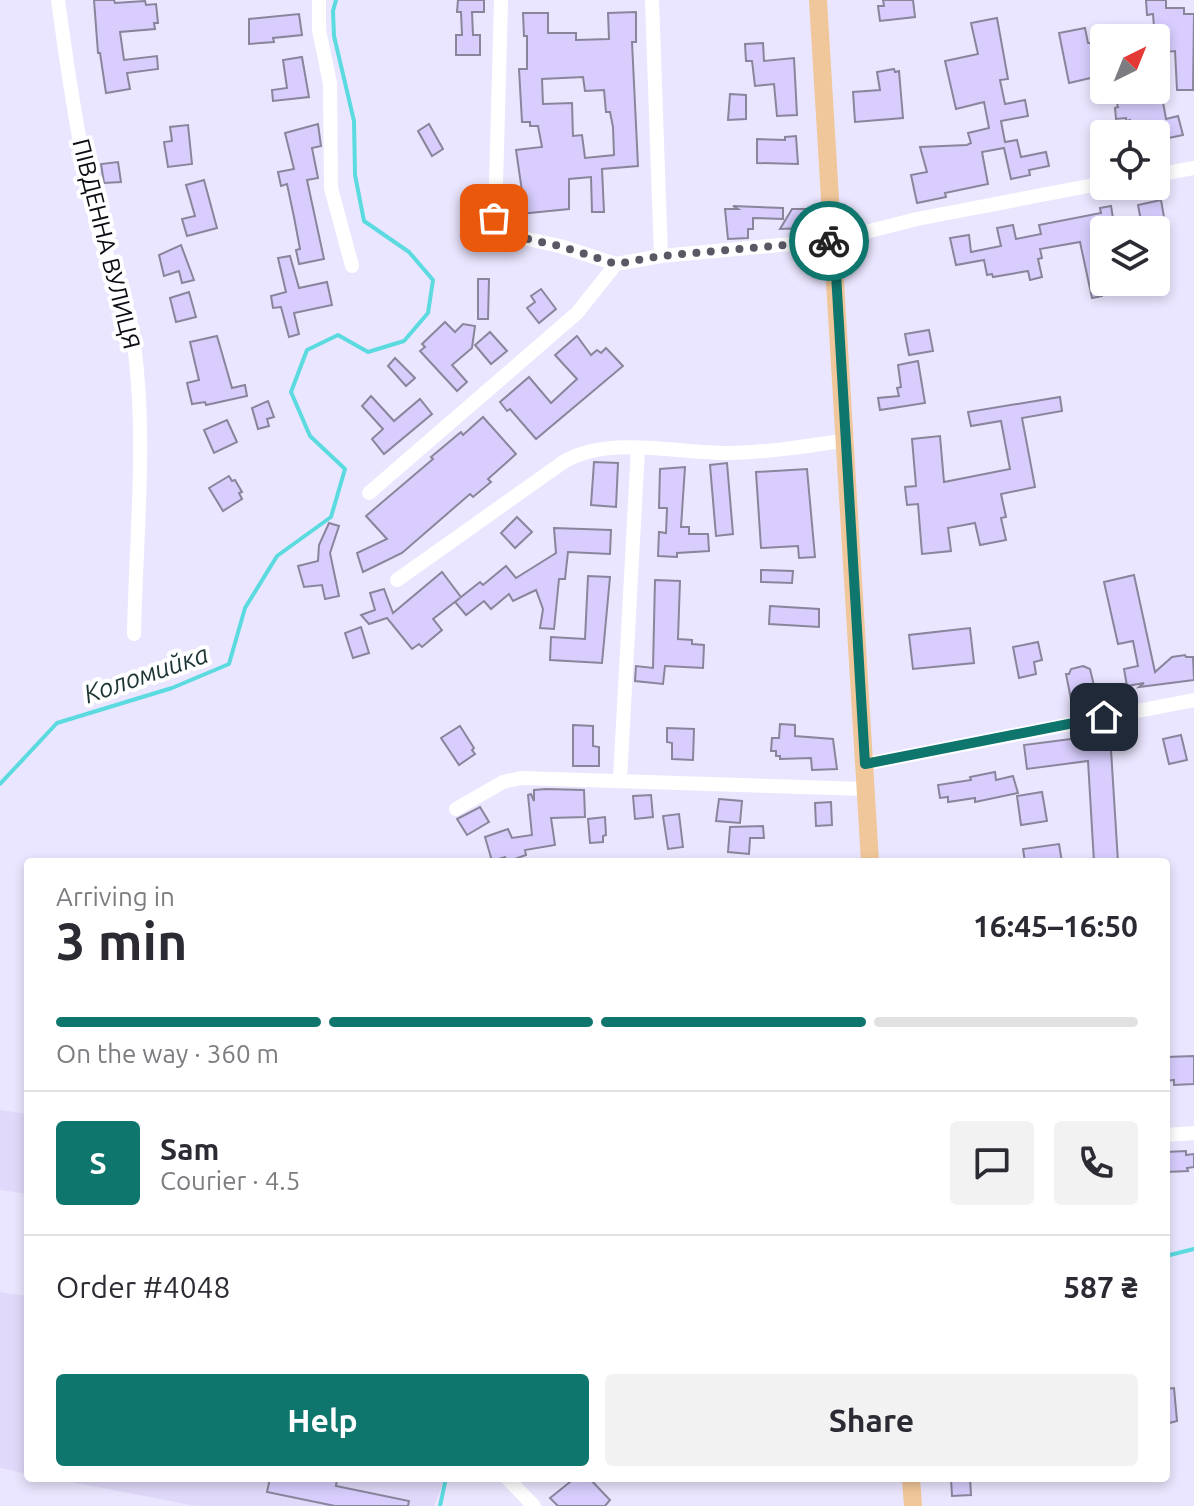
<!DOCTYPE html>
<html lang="en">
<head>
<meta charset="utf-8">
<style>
  :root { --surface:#fff; --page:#f2f2f3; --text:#2b2b33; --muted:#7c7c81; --line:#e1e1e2; --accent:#0f766e }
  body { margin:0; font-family:Ubuntu,sans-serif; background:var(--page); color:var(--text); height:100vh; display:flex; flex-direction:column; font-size:30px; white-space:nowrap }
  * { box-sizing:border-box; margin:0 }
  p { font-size:26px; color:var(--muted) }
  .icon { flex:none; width:44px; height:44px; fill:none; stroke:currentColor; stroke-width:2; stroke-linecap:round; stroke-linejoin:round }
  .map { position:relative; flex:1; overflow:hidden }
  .drawer { position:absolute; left:24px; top:858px; width:1146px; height:624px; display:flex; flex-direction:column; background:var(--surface); border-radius:8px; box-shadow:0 4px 12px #0003 }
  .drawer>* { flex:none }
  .needle { width:52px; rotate:43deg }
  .tools { position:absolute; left:1090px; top:24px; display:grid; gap:16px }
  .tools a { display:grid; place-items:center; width:80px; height:80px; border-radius:8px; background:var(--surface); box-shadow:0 4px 12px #0003; font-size:40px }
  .pin { position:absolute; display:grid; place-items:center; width:68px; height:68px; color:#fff; margin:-34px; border-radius:16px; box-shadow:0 4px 12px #0006 }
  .courier { position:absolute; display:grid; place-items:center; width:80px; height:80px; margin:-40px; border:6px solid #0f766e; border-radius:50%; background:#fff; color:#222; box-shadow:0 2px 10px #0007 }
  .overview em { font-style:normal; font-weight:700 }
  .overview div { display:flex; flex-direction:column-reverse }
  .overview { display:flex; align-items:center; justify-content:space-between; height:136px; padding:0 32px }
  h1 { font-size:52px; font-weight:700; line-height:60px }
  .bar { display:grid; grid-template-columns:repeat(4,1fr); gap:12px 8px; align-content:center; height:96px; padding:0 32px }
  .bar i { height:10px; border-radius:6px; background:var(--line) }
  .bar .active { background:var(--accent) }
  .bar p { grid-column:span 4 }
  .line { display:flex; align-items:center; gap:20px; padding:0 32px; border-top:2px solid var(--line) }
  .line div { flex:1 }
  .round { display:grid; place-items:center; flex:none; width:84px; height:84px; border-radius:8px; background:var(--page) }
  .primary-button { display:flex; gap:16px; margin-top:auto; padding:16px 32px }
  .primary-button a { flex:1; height:92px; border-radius:8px; background:var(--accent); color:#fff; font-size:32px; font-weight:700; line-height:92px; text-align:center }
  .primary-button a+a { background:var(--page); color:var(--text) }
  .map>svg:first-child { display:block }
</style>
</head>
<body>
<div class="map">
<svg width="1194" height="1506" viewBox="0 0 1194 1506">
  <rect width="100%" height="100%" fill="#ebe6ff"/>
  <g fill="#e0d9f9">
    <polygon points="0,1110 28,1114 28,1194 0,1190"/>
    <polygon points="0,1292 28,1296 28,1474 0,1468"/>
    <polygon points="50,1478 445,1478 434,1506 196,1506"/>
  </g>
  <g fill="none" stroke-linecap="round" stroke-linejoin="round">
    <g stroke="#5bdadf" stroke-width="4">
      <polyline points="0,784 57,723 172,688 229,664 245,608 277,556 331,517 345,469 310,436 291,392 307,350 338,335 368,352 404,341 428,313 433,280 409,252 364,221 355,175 354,121 334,36 333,11 336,0"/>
      <polyline points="1166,1256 1194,1249"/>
      <polyline points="440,1506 446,1478"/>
    </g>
  </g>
  <g fill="#d8cdfd" stroke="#8a859b" stroke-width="2" fill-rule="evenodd">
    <polygon points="94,0 114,0 115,3 145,1 146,5 156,4 158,23 154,23 155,29 120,32 124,60 157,56 158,69 127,73 130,89 106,93 100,53 98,53"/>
    <polygon points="458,0 484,0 484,12 472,12 473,35 480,35 480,55 456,55 456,35 462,35 461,12 457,12"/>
    <polygon points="883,0 913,0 915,17 880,21 878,6 884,6"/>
    <polygon points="1146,0 1166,0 1166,8 1184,8 1184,14 1194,14 1193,90 1177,90 1175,51 1156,53 1153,14 1147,15"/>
    <path d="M 636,12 L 636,42 L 632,42 L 638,166 L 602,169 L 604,212 L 592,212 L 591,177 L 569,179 L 569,209 L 520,214 L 517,192 L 522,191 L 516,150 L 542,147 L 538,126 L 530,126 L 530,122 L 522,122 L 519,69 L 527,69 L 527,36 L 524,36 L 523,13 L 548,13 L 548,33 L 576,33 L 576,40 L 609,39 L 608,13 ZM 583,77 L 585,91 L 604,90 L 606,112 L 610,112 L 613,127 L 614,155 L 585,158 L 582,135 L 573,136 L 572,103 L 543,104 L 542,79 Z"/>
    <polygon points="299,14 302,35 273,38 274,42 249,44 249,19"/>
    <polygon points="997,18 1008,79 1000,80 1005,104 1025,100 1028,116 1001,121 1005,142 1017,140 1021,157 1046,152 1049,166 1029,170 1030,175 1011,179 1004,148 982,152 988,184 945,193 946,197 917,203 911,175 927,172 920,147 967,145 971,143 968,133 989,128 984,102 956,109 945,61 978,54 971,23"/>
    <polygon points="1085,28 1088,43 1095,43 1101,64 1093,66 1095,77 1069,83 1059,33"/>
    <polygon points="763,43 764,61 794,58 797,115 777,116 774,84 755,86 752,61 746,61 745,44"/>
    <polygon points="302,57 309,97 273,101 272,90 287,88 283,60"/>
    <polygon points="894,69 895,72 899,71 903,118 855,122 853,92 880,90 877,72"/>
    <polygon points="1113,90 1142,90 1144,94 1161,91 1166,119 1178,116 1183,135 1164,139 1163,134 1133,134 1130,120 1126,121 1126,118 1116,119 1115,108 1118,107"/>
    <polygon points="730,94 746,95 746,119 728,120"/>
    <polygon points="318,124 321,146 312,148 318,178 307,180 324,259 299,264 296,250 300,249 294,217 287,184 281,186 278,172 294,169 285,133"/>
    <polygon points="429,124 443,149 432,156 418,131"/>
    <polygon points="188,125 192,164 168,167 164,142 172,141 170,127"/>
    <polygon points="796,136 798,164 757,163 757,139 785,140 785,137"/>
    <polygon points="118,162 121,182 104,183 101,164"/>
    <polygon points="204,180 217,228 187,236 182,219 195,216 186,185"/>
    <polygon points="1161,200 1164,217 1141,221 1138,205"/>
    <polygon points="733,206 783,208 783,219 753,218 753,229 748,229 748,238 728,239 725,209 738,209"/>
    <polygon points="1111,206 1115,230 1104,230 1104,274 1099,274 1102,296 1092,298 1080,242 1040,249 1042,258 1038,259 1042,277 1030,280 1028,271 993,277 992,274 987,275 984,260 956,265 950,238 969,235 971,252 1001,246 997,228 1013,225 1016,239 1041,234 1039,225 1101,213 1100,208"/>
    <polygon points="792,209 806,209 807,228 780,229"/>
    <polygon points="181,245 194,280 182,283 179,271 164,276 159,255"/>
    <polygon points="290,256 299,288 327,282 332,305 294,313 299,334 289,337 281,307 273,308 271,296 286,292 278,258"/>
    <polygon points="478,279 489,279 488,319 478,319"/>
    <polygon points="541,289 556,309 539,323 527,308 535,302 531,296"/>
    <polygon points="189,292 196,317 176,322 170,298"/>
    <polygon points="445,322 455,332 463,324 475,326 472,348 452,365 467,382 457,391 420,351 425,347 422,344"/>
    <polygon points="929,330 933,351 909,355 905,334"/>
    <polygon points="490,332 507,351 491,364 475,345"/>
    <polygon points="217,336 232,388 245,385 247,396 206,405 205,402 192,404 187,383 199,380 190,342"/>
    <polygon points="577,336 591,355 597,350 601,353 606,348 623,366 536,439 510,409 507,411 500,402 529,377 551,403 577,379 555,355"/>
    <polygon points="395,358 415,378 406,386 388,366"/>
    <polygon points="918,361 925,403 880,410 878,398 899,396 897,388 901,387 898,365"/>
    <polygon points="371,396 394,421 420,399 432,414 384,454 372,439 383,429 362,406"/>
    <polygon points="1060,397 1062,411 1022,418 1035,487 1001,494 1006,517 1001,518 1006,540 980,545 975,523 948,528 951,551 922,554 918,504 907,505 905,487 916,486 912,439 940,436 944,482 1010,469 1001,421 971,426 968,412"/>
    <polygon points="268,401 274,417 267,419 269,426 258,429 252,408"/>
    <polygon points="483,417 516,454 488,479 491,482 473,497 470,494 402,553 363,572 357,553 387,539 366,516 433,459 431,457 461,432 463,435"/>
    <polygon points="227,420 237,442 214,453 204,430"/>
    <polygon points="594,462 618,463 616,507 591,505"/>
    <polygon points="727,463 733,534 716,536 710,465"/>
    <polygon points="685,467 681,527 689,527 689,534 708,534 709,551 677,553 677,557 658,556 659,532 666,533 667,508 659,508 660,469"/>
    <polygon points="807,469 815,557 799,558 798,546 761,548 756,472"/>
    <polygon points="229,476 232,481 235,480 242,492 239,493 242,499 223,511 209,488"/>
    <polygon points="517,517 532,532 515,548 501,533"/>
    <polygon points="329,523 339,526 330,553 339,596 325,599 322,585 304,587 298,566 318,561 319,545"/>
    <polygon points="554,528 611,530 610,554 568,552 565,579 559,579 554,629 540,628 543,609 536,590 513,601 509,594 491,609 484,601 466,615 455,602 460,598 433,619 442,630 422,647 419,644 412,649 387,618 369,624 361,615 375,610 370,593 384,589 393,613 442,572 461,597 480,582 483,585 506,566 516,578 556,553"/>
    <polygon points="761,570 793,571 792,583 761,582"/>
    <polygon points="1134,575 1155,672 1172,657 1185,655 1186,657 1193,657 1194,680 1139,687 1144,683 1127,686 1124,669 1138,666 1133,641 1118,644 1104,582"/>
    <polygon points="588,576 610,577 602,663 550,660 551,637 585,639"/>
    <polygon points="655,580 680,581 678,639 692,640 692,644 704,645 703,668 665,666 663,684 635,681 636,666 653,668"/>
    <polygon points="770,606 819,609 819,627 769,624"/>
    <polygon points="361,627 369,653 353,658 345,633"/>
    <polygon points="970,628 974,663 913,669 909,635"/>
    <polygon points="1038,642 1042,660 1034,662 1036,674 1019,678 1013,647"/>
    <polygon points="1083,666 1090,669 1097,698 1072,704 1066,674 1069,674 1071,669"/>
    <polygon points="780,724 795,725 795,736 833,739 837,769 812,770 811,758 780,759 780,756 776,756 776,751 771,751 772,738 779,738"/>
    <polygon points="573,725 593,726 593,746 599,747 599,766 573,766"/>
    <polygon points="460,726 474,748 472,750 475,754 459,765 441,738"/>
    <polygon points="667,728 694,729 693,760 672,759 672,743 667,742"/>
    <polygon points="1110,734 1118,862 1094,862 1088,761 1027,769 1024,745"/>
    <polygon points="1181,735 1187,760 1169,764 1163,739"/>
    <polygon points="995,772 996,780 1013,776 1018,793 975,802 975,798 948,802 948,797 940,798 938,785 971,780 970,777"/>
    <polygon points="546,789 584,790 585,817 551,818 555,845 525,850 526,855 506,862 505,857 492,861 485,837 508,829 512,838 532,835 528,795 531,794 534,801 534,790"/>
    <polygon points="1042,792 1047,821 1021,825 1017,796"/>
    <polygon points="651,795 653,817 635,819 633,796"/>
    <polygon points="719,799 742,801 740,823 716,821"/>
    <polygon points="831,802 832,825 816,826 815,803"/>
    <polygon points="480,807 489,822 467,835 457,819"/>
    <polygon points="679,814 683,847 668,849 663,816"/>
    <polygon points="605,817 606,835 603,836 603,842 590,843 588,819"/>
    <polygon points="763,826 764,838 750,838 749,854 728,852 730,827"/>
    <polygon points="1059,844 1062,862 1025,862 1023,849"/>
    <polygon points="1194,1056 1194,1084 1174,1085 1174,1080 1166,1081 1166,1057"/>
    <polygon points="1186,1151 1186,1155 1194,1154 1194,1167 1187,1168 1188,1171 1166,1172 1166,1152"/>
    <polygon points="1174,1388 1177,1421 1166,1424 1166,1389"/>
    <polygon points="270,1478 337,1478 336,1486 409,1501 408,1506 335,1506 267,1492"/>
    <polygon points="575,1478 589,1478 610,1500 605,1506 558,1506 550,1498"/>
    <polygon points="951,1478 970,1478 971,1495 952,1496"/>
  </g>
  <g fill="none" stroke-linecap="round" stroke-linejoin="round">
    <g stroke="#fff" stroke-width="14">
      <path d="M 58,0 C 68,74 79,149 96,221 C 105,259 125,292 132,331 C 148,431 136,533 134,634"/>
      <polyline points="319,0 319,30 330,83 331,188 352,266"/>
      <polyline points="501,0 495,222 502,232 509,235 560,246 616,264"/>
      <polyline points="652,0 661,256"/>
      <polyline points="1156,175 1194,168"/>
      <polyline points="616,264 661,256 834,240 917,219 1104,183"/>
      <polyline points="369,493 577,313 616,264"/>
      <path d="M 397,580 L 562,463 C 607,434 679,454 731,453 C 770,452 808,446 847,440"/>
      <polyline points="865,764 1194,700"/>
      <polyline points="620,780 638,448"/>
      <polyline points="456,809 503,782 521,778 866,789"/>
      <polyline points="1166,1135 1194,1133"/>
      <polyline points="507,1478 534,1506"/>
    </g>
    <g stroke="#f0c79a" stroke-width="18">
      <polyline points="818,0 870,862"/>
      <polyline points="911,1478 913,1506"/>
    </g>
  </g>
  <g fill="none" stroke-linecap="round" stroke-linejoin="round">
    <polyline stroke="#5b5866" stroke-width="8" stroke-dasharray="0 14.4" points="494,218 499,229 509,235 560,246 616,264 661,256 829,241"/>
    <polyline stroke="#0f766e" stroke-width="10" points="829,241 834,240 865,764 1104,717"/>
  </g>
  <g text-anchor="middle" stroke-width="8" stroke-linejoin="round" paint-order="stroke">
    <g font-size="24" fill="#0e0c14" stroke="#fff">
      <text transform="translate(106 244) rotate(76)" y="8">ПІВДЕННА ВУЛИЦЯ</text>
    </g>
    <g font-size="26" font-style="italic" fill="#1e3536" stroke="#fff">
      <text transform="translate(146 674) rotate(-19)" y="9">Коломийка</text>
    </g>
  </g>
</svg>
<div class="tools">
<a><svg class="needle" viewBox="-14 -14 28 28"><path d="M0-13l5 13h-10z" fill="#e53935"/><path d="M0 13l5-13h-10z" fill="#7c7c81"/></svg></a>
<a><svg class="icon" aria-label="locate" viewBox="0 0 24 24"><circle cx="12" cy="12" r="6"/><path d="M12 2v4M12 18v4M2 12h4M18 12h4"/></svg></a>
<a><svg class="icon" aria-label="layers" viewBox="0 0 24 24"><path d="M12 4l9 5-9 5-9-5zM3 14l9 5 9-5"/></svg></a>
</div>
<div class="pin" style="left:494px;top:218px;background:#ea580c"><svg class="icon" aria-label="bag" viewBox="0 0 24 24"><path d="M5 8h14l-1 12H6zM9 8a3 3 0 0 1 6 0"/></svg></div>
<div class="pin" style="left:1104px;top:717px;background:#1f2937"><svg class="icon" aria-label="home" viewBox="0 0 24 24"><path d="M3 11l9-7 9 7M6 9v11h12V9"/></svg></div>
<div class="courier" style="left:829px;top:241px"><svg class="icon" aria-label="bike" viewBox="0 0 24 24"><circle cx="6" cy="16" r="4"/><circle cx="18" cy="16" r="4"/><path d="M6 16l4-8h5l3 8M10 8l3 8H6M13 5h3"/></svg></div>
<section class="drawer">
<div class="overview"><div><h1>3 min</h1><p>Arriving in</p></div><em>16:45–16:50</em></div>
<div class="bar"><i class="active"></i><i class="active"></i><i class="active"></i><i></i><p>On the way · 360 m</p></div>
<div class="line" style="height:144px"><b class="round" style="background:var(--accent);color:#fff">S</b><div><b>Sam</b><p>Courier · 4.5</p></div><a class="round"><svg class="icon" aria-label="chat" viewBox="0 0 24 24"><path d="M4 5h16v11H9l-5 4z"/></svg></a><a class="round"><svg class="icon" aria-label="phone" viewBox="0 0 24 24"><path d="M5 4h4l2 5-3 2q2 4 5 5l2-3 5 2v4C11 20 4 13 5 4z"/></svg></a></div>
<div class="line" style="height:104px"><div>Order #4048</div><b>587 ₴</b></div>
<div class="primary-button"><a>Help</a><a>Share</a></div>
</section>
</div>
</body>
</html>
